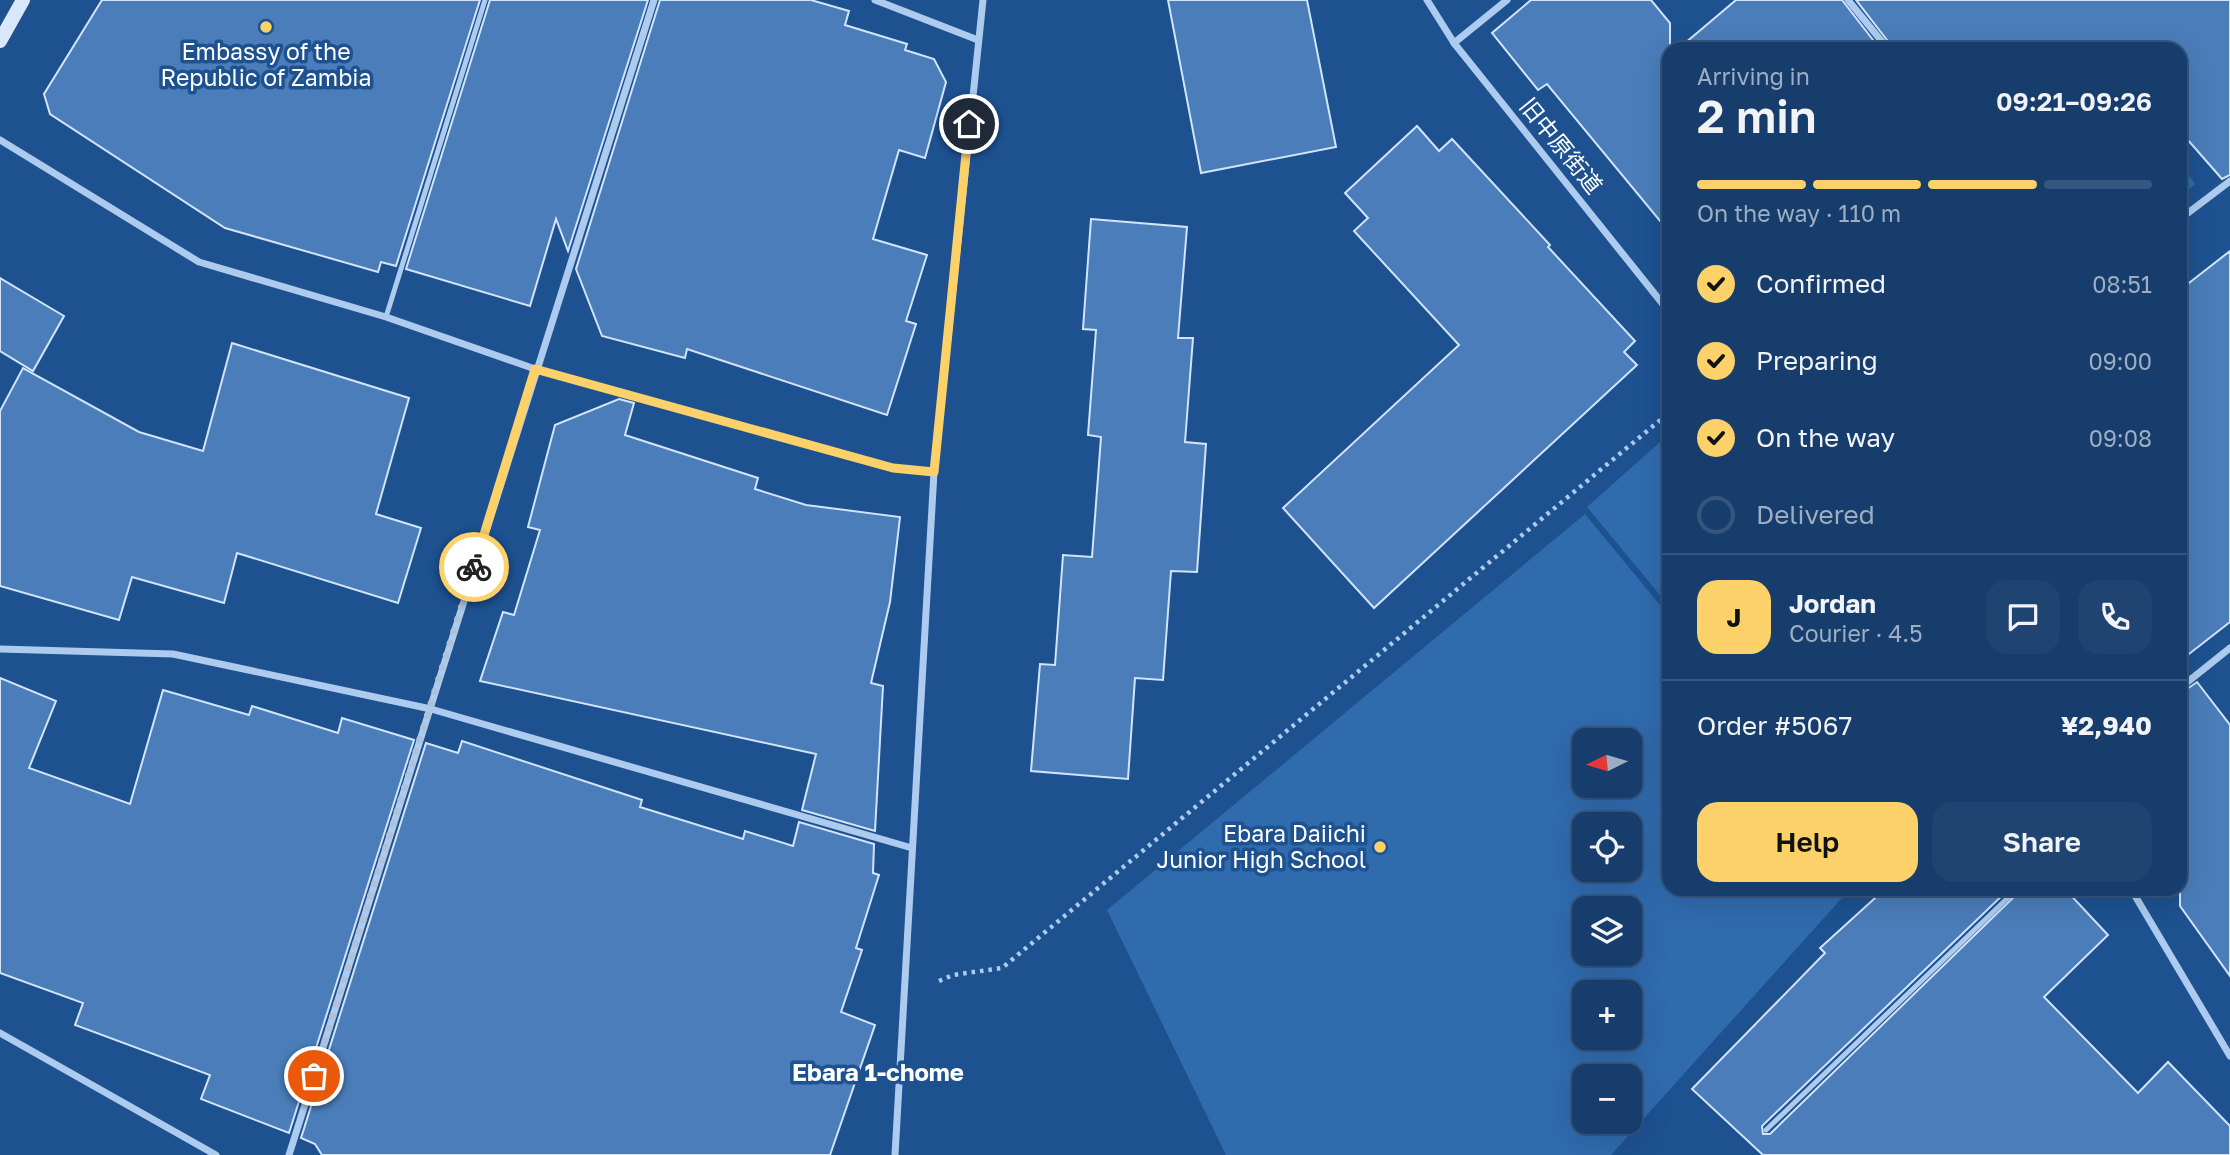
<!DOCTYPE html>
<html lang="en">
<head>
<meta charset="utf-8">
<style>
  :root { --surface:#163d6c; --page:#1f4472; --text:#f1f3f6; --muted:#9eaec2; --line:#35567f; --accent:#fdd16a }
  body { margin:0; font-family:"Golos Text","Noto Sans JP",sans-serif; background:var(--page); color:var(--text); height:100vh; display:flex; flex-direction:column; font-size:26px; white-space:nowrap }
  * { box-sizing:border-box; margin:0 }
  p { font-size:23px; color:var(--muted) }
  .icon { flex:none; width:38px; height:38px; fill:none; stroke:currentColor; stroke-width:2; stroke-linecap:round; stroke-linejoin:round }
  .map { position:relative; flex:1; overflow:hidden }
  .panel { position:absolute; left:1662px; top:42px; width:525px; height:854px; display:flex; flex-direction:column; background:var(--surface); border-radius:21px; box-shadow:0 7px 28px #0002,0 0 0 2px var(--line) }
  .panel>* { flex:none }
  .needle { width:46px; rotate:265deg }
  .controls { position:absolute; left:1572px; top:728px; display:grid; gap:14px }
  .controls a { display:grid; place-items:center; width:70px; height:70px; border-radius:14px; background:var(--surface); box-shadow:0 7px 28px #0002,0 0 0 2px var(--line); font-size:35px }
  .pin { position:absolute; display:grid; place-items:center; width:60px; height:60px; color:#fff; margin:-30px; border:4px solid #fff; border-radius:50%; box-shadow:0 2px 7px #0007 }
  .courier { position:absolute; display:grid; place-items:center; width:70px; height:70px; margin:-35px; border:5px solid #fdd16a; border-radius:50%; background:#fff; color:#222; box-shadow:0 2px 9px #0007 }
  .summary em { font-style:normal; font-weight:600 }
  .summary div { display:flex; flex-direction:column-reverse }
  .summary { display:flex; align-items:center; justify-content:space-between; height:119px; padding:0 35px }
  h1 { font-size:46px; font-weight:600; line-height:52px }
  .bar { display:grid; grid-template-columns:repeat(4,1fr); gap:10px 7px; align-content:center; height:84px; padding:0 35px }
  .bar i { height:9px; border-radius:5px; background:var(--line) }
  .bar .selected { background:var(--accent) }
  .bar p { grid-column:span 4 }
  .line { display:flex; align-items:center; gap:18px; padding:0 35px; border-top:2px solid var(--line) }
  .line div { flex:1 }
  .round { display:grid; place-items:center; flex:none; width:74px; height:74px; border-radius:21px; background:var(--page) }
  ol { padding:0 35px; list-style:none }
  li { display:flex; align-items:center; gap:21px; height:77px }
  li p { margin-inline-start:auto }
  li .icon { padding:7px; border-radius:50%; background:var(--accent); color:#111; stroke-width:4 }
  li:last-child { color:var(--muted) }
  li i { width:38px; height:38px; border:4px solid var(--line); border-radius:50% }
  .cta { display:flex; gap:14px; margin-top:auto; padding:14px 35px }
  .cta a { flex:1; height:80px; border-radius:21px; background:var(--accent); color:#111; font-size:28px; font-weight:600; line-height:80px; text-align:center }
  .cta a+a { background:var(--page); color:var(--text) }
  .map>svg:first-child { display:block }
</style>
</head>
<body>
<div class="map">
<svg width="2230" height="1155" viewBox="0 0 2230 1155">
  <rect width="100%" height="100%" fill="#1d5190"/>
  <g fill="#306bae" fill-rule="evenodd">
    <polygon points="2181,165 2195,184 2181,196 2180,196"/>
    <polygon points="1669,434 1669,606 1587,507"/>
    <path d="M 1585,514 L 1669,616 L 1670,889 L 1850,889 L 1611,1155 L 1226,1155 L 1107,910 ZM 1584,740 L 1629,740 L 1629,786 L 1584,786 ZM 1584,824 L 1629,824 L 1629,870 L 1584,870 ZM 1584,908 L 1629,908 L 1629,954 L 1584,954 ZM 1584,992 L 1629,992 L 1629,1038 L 1584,1038 ZM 1584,1076 L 1629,1076 L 1629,1122 L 1584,1122 Z"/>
  </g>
  <g fill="#4a7db9" stroke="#d2e4fa" stroke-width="2">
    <polygon points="102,0 480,0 396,266 381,262 378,272 225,228 50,114 44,94"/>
    <polygon points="490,0 648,0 568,251 556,219 530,306 406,269"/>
    <polygon points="660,0 811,0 849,11 845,25 907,44 905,50 934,59 946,82 925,158 899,150 873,239 927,255 906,321 916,324 887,415 687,349 685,358 602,336 576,269"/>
    <polygon points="1168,0 1307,0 1336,147 1201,173"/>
    <polygon points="1531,0 1651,0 1670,23 1670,233 1547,84 1538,90 1492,33"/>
    <polygon points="1736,0 1842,0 1880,49 1678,49"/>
    <polygon points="1856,0 2230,0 2230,175 2222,179 2180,131 2180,49 1894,49"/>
    <polygon points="1417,126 1439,151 1452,139 1550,245 1548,247 1635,341 1624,352 1637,365 1374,608 1283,508 1459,345 1354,231 1368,218 1345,193"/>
    <polygon points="1091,219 1187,227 1178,338 1193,338 1185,442 1206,444 1197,572 1171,571 1163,680 1135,678 1128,779 1031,771 1040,664 1055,665 1063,555 1092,557 1101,437 1088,435 1096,330 1083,329"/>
    <polygon points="2230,251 2230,622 2180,661 2180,290"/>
    <polygon points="0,278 64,316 33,371 0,351"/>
    <polygon points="232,343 409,398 376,514 421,528 398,603 237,553 224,603 132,577 119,620 0,586 0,411 23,368 139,432 203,451"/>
    <polygon points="619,399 634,403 625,435 758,478 755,489 806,505 900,517 890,602 871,683 883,686 875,831 802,810 816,754 480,681 503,612 514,615 540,530 528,527 555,425"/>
    <polygon points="0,678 56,701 29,768 130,804 163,690 249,715 252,706 338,733 342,718 414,740 289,1133 201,1099 210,1075 75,1025 83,1003 0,973"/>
    <polygon points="2197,682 2230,725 2230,976 2180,906 2180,694"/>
    <polygon points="462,741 642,800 640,807 743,839 745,831 793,846 799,822 874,844 873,873 879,875 856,948 862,950 841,1012 875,1025 830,1155 322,1155 315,1144 301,1138 426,743 458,753"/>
    <polygon points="1885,889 2009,889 1762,1126 1763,1134 1770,1134 2022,889 2065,889 2108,935 2044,997 2138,1093 2168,1062 2230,1126 2230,1155 1763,1155 1692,1089 1825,953 1820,948"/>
  </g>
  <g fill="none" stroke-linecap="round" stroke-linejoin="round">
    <polyline stroke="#accbee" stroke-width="4.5" stroke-dasharray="3.5 5" stroke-linecap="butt" points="939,981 953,975 1002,968 1670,412"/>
    <g stroke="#accbee" stroke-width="5">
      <polyline points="386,317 485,0"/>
      <polyline points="1766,1130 2017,889"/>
    </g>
    <g stroke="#accbee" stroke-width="7">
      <polyline points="875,0 978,40"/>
      <polyline points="1427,0 1454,43 1670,313"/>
      <polyline points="1848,0 1888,49"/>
      <polyline points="1454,43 1507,0"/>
      <polyline points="0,140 199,262 386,317 535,369 893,468 934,472"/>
      <polyline points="2180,219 2230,181"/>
      <polyline points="0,649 173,654 431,709 912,848"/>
      <polyline points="2180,688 2230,648"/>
      <polyline points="2131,889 2230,1056"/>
      <polyline points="0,1033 216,1155"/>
      <polyline points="289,1155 654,0"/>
      <polyline points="895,1155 934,472 983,0"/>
    </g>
    <polyline stroke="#d9e7fa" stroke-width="14" points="0,41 23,0"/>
  </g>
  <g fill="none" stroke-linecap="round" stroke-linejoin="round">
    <polyline stroke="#b0c2d8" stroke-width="7" stroke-dasharray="0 12.6" points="314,1076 474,567"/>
    <polyline stroke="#fdd16a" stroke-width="9" points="474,567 535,369 893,468 934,472 969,124"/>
  </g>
  <g fill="#fdd16a" stroke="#1d5190" stroke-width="2.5">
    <circle cx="266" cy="27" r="7"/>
    <circle cx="1380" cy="847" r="7"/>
  </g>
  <g text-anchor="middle" stroke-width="7" stroke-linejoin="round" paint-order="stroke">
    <g font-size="23" fill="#fff" stroke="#1d5190">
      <text x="266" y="60">Embassy of the<tspan x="266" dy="26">Republic of Zambia</tspan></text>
      <text x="1366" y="842" text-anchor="end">Ebara Daiichi<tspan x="1366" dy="26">Junior High School</tspan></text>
    </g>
    <g font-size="23" fill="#fff" stroke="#1d5190">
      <text transform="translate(1561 146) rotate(51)" y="8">旧中原街道</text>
    </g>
    <g font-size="24" font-weight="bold" fill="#fff" stroke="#1d5190">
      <text x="878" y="1081">Ebara 1-chome</text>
    </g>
  </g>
</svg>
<div class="controls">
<a><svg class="needle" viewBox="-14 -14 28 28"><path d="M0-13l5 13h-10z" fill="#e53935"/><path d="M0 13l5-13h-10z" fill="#9eaec2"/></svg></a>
<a><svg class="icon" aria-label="locate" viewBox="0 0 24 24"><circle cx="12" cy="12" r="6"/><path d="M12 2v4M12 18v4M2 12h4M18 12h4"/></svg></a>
<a><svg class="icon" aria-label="layers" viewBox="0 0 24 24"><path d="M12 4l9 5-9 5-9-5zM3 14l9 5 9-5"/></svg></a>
<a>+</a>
<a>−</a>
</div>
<div class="pin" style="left:314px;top:1076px;background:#ea580c"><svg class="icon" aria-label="bag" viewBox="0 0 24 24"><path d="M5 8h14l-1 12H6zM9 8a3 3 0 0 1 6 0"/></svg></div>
<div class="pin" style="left:969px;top:124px;background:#1f2937"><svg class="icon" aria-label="home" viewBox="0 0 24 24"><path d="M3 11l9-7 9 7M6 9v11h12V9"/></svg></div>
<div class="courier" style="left:474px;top:567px"><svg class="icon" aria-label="bike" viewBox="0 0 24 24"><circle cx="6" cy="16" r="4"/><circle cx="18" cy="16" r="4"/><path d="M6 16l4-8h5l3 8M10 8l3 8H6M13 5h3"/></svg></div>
<section class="panel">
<div class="summary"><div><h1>2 min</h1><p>Arriving in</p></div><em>09:21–09:26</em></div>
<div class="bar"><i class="selected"></i><i class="selected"></i><i class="selected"></i><i></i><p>On the way · 110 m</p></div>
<ol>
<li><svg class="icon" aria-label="check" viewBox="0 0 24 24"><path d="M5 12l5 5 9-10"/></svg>Confirmed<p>08:51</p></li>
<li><svg class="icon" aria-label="check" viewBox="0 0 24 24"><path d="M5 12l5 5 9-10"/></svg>Preparing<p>09:00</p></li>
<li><svg class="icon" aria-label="check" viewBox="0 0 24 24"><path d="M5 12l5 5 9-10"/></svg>On the way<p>09:08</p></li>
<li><i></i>Delivered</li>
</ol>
<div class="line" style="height:126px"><b class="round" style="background:var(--accent);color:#111">J</b><div><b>Jordan</b><p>Courier · 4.5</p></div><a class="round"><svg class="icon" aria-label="chat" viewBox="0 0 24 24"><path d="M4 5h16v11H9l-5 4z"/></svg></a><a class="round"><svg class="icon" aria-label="phone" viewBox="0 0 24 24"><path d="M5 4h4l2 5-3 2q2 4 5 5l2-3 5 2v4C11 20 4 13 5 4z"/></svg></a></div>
<div class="line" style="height:91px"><div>Order #5067</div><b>¥2,940</b></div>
<div class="cta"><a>Help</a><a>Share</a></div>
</section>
</div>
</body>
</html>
